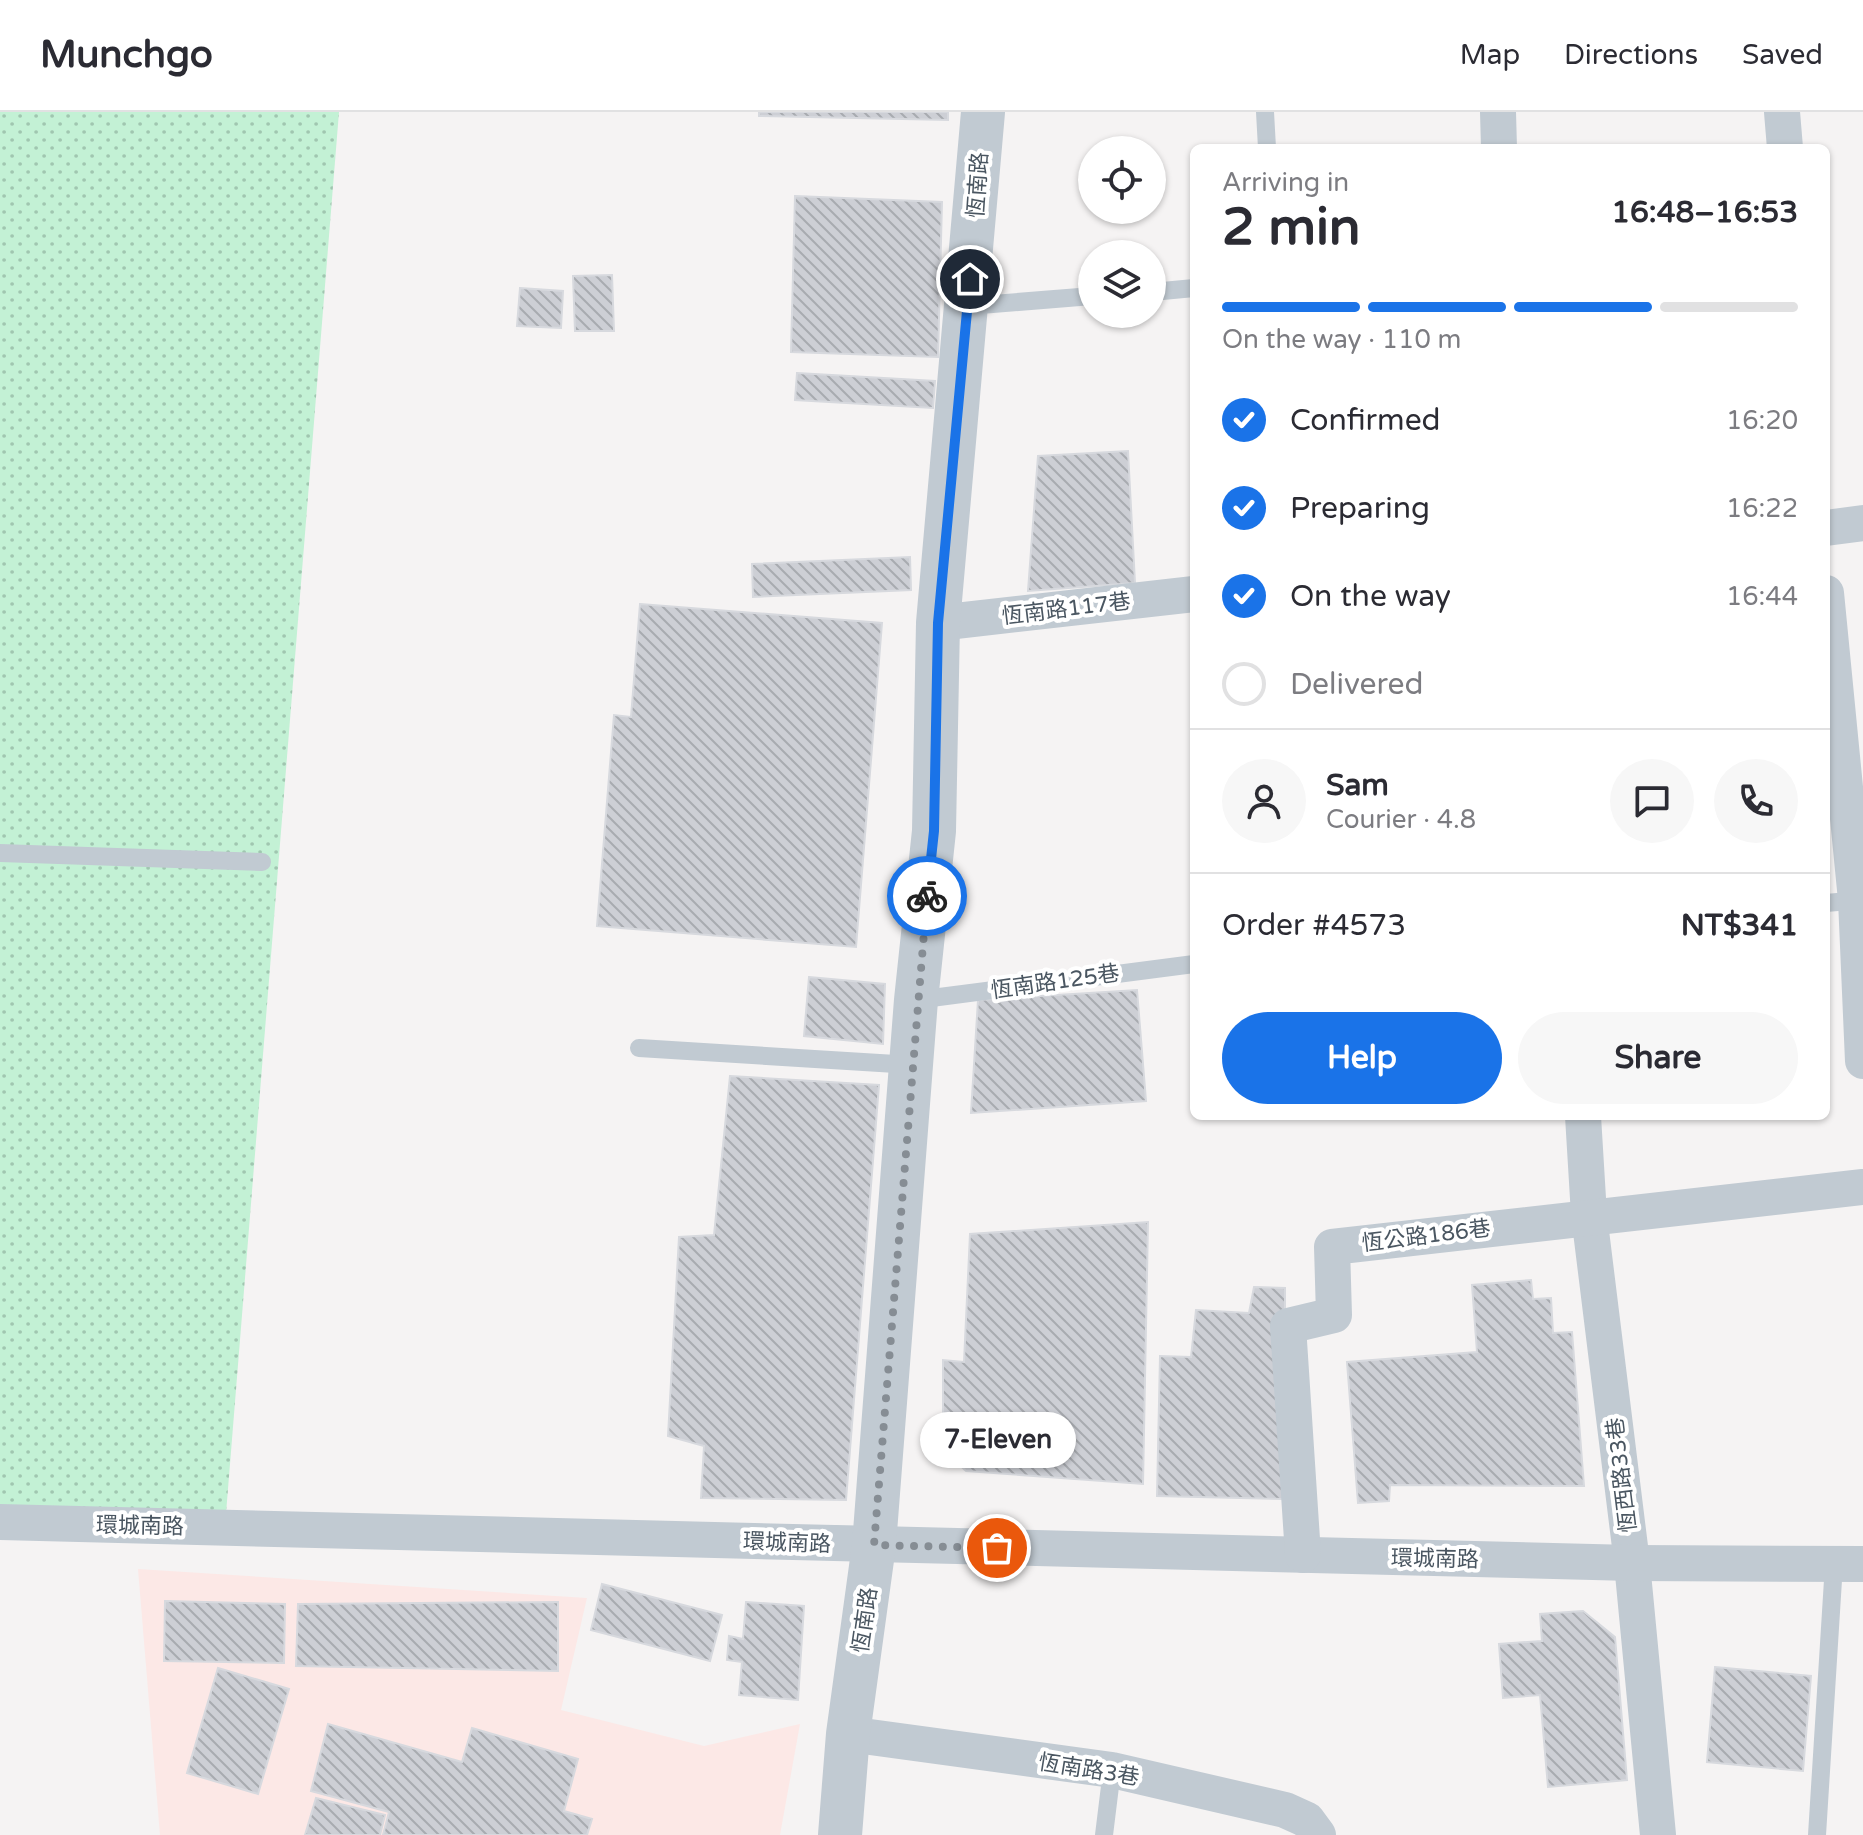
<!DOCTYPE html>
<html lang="en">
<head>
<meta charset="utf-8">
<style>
  :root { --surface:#fff; --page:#f7f7f7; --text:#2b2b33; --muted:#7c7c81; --line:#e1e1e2; --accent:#1a73e8 }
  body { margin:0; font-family:"Varela Round","Noto Sans TC",sans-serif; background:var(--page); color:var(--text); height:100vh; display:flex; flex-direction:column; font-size:30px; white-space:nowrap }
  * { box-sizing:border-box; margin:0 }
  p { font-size:26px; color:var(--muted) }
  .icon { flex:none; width:44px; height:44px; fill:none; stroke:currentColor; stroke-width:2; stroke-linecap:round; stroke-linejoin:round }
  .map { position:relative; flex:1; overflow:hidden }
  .side { position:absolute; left:1190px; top:32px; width:640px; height:976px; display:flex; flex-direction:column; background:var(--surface); border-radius:12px; box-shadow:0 2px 6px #0004 }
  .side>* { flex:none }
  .controls { position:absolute; left:1078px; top:24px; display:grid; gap:16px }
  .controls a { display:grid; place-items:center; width:88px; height:88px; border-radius:50%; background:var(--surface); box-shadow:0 2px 6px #0004; font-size:40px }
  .pin { position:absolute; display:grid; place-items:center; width:68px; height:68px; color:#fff; margin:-34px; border:4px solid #fff; border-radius:50%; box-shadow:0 2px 8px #0007 }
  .courier { position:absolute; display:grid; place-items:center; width:80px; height:80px; margin:-40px; border:6px solid #1a73e8; border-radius:50%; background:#fff; color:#222; box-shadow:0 2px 10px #0007 }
  .bubble { position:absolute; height:56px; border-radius:28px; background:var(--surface); box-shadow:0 2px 6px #0004; font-size:26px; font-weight:700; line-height:56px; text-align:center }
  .head em { font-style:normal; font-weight:700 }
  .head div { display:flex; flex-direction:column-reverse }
  .head { display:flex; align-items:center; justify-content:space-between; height:136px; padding:0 32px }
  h1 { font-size:52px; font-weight:700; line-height:60px }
  .bar { display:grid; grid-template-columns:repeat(4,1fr); gap:12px 8px; align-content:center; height:96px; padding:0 32px }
  .bar i { height:10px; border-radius:6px; background:var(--line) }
  .bar .on { background:var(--accent) }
  .bar p { grid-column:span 4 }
  .line { display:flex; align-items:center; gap:20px; padding:0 32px; border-top:2px solid var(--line) }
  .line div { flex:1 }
  .round { display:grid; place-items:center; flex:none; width:84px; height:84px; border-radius:42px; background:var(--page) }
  ol { padding:0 32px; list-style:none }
  li { display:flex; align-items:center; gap:24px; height:88px }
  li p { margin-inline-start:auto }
  li .icon { padding:8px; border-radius:50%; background:var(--accent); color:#fff; stroke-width:4 }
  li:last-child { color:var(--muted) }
  li i { width:44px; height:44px; border:4px solid var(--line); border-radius:50% }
  .action { display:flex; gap:16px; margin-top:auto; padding:16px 32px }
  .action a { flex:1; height:92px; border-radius:48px; background:var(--accent); color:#fff; font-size:32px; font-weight:700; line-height:92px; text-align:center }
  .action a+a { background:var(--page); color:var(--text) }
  header { display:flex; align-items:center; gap:48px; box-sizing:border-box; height:112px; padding:0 40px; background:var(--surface); border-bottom:2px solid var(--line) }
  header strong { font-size:38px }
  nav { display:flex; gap:44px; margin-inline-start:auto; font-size:28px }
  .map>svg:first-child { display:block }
</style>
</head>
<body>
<header>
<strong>Munchgo</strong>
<nav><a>Map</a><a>Directions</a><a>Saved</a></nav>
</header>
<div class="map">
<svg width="1863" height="1723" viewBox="0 0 1863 1723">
  <defs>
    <pattern id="grass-dots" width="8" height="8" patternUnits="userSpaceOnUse" patternTransform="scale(2)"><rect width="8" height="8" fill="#c3f1d5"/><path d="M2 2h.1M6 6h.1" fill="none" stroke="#a0c6b0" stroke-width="1.8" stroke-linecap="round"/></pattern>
    <pattern id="building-back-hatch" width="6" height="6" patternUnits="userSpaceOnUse" patternTransform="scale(2)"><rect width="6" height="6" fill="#cdcfd5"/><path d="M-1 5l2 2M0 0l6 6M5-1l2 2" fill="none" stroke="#a8abb0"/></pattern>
  </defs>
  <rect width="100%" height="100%" fill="#f5f3f3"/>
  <polygon fill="#fce8e6" points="138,1457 587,1486 561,1598 704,1634 800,1612 780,1723 160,1723"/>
  <polygon fill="url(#grass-dots)" points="0,0 339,0 225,1414 0,1403"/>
  <g fill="url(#building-back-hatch)" stroke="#d7d9de" stroke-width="2">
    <polygon points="759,0 948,0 948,8 759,4"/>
    <polygon points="795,84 942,90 938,245 791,240"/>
    <polygon points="612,163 614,219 575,219 573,164"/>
    <polygon points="520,176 563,179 561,216 517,214"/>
    <polygon points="797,261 935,269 933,296 795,288"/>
    <polygon points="1128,339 1135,471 1028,479 1038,344"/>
    <polygon points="910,445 911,478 753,485 752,452"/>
    <polygon points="640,492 882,511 856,835 597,814 614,603 631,605"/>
    <polygon points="809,865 885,872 883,932 804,924"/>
    <polygon points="1137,878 1146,989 971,1001 978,888"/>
    <polygon points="730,964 879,973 846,1388 701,1386 704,1334 668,1324 679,1125 714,1123"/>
    <polygon points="1148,1110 1143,1372 966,1359 943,1337 943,1248 964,1250 970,1122"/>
    <polygon points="1531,1168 1533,1187 1551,1186 1553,1221 1572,1220 1584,1374 1390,1373 1389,1389 1358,1391 1347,1250 1477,1240 1472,1173"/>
    <polygon points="1254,1175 1285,1176 1285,1387 1157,1384 1160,1244 1191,1245 1196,1198 1249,1201"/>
    <polygon points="602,1472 722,1503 710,1549 591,1518"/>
    <polygon points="165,1489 285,1492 284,1551 164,1549"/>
    <polygon points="558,1490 558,1559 296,1554 298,1492"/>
    <polygon points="746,1490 804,1494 798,1588 739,1583 742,1550 727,1548 729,1524 743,1527"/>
    <polygon points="1583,1499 1615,1525 1627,1668 1548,1675 1540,1583 1503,1586 1499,1532 1542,1529 1540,1502"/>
    <polygon points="1715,1555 1811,1564 1803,1659 1707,1650"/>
    <polygon points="218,1556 289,1577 258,1682 187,1661"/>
    <polygon points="328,1612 462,1650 472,1616 578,1647 564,1699 592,1707 587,1723 383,1723 389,1700 311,1679"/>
    <polygon points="316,1686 385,1703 380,1723 305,1723"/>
  </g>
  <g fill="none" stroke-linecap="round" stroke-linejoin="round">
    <g stroke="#c1cad2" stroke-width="18">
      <polyline points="1265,0 1267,36"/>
      <polyline points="1152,180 1194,176"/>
      <polyline points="968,194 1092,184"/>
      <polyline points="0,741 262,750"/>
      <polyline points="1826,791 1860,788"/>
      <polyline points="916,888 1194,852"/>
      <polyline points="639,936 912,953"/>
      <polyline points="1104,1723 1112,1658"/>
      <polyline points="1817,1723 1834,1452"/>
    </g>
    <g stroke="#c1cad2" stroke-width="36">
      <polyline points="1498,0 1499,36"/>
      <polyline points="1782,0 1785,36"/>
      <polyline points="1826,416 1863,411"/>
      <polyline points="1826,481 1856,788 1863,949"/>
      <polyline points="938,511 1194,482"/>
      <polyline points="1583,1004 1589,1103 1632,1451 1658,1723"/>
      <polyline points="0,1410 1632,1451 1863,1452"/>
      <polyline points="1303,1443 1288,1214 1334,1203 1332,1135 1863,1075"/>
      <polyline points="848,1622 1112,1658 1285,1698 1307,1708 1318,1723"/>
    </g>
    <polyline stroke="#c1cad2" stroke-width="44" points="840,1723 848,1622 874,1433 916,888 934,719 938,511 983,0"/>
  </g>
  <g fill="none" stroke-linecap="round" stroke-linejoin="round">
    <polyline stroke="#868d94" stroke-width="8" stroke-dasharray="0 14.4" points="927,784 874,1433 997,1436"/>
    <polyline stroke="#1a73e8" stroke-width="10" points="927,784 934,719 938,511 970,167"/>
  </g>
  <g text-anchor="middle" stroke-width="8" stroke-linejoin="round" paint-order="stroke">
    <g font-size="22" fill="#4a5661" stroke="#fff">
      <text transform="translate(977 73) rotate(-86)" y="8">恆南路</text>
      <text transform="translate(1066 496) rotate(-7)" y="8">恆南路117巷</text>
      <text transform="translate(1055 869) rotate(-8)" y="8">恆南路125巷</text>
      <text transform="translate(1426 1123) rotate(-7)" y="8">恆公路186巷</text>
      <text transform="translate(1621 1363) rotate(-97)" y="8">恆西路33巷</text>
      <text transform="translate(140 1413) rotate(1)" y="8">環城南路</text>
      <text transform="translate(787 1430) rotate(2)" y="8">環城南路</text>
      <text transform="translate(1435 1446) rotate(1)" y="8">環城南路</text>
      <text transform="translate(864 1508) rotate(-82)" y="8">恆南路</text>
      <text transform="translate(1089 1657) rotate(9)" y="8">恆南路3巷</text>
    </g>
  </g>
</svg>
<div class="controls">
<a><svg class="icon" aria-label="locate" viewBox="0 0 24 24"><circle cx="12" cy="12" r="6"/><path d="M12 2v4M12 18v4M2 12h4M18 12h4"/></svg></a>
<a><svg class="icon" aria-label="layers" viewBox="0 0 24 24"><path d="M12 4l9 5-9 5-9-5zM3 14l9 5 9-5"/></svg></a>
</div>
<div class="pin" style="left:997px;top:1436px;background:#ea580c"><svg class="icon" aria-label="bag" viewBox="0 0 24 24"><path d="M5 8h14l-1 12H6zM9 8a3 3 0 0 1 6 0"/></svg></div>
<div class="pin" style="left:970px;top:167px;background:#1f2937"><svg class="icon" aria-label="home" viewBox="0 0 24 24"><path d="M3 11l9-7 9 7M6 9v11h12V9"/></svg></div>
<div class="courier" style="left:927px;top:784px"><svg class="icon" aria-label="bike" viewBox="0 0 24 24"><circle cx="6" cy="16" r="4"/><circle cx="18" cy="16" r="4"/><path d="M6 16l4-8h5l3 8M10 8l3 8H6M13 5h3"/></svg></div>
<div class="bubble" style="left:920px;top:1300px;width:156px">7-Eleven</div>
<section class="side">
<div class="head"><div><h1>2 min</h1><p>Arriving in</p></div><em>16:48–16:53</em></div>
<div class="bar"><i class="on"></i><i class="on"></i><i class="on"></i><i></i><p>On the way · 110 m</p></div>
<ol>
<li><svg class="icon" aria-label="check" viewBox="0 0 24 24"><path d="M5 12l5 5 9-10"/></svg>Confirmed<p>16:20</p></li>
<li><svg class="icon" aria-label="check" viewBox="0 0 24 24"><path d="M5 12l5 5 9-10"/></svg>Preparing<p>16:22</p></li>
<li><svg class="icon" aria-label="check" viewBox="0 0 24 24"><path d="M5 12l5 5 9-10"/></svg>On the way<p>16:44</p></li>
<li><i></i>Delivered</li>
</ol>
<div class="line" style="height:144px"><a class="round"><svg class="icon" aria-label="person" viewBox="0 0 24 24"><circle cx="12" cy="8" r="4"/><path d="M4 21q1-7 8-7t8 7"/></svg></a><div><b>Sam</b><p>Courier · 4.8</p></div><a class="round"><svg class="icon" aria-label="chat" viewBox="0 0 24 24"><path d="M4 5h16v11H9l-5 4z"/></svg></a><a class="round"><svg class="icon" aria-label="phone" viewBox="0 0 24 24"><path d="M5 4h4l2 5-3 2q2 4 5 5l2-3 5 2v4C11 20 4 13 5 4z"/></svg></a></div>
<div class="line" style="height:104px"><div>Order #4573</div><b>NT$341</b></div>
<div class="action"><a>Help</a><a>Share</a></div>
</section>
</div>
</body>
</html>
